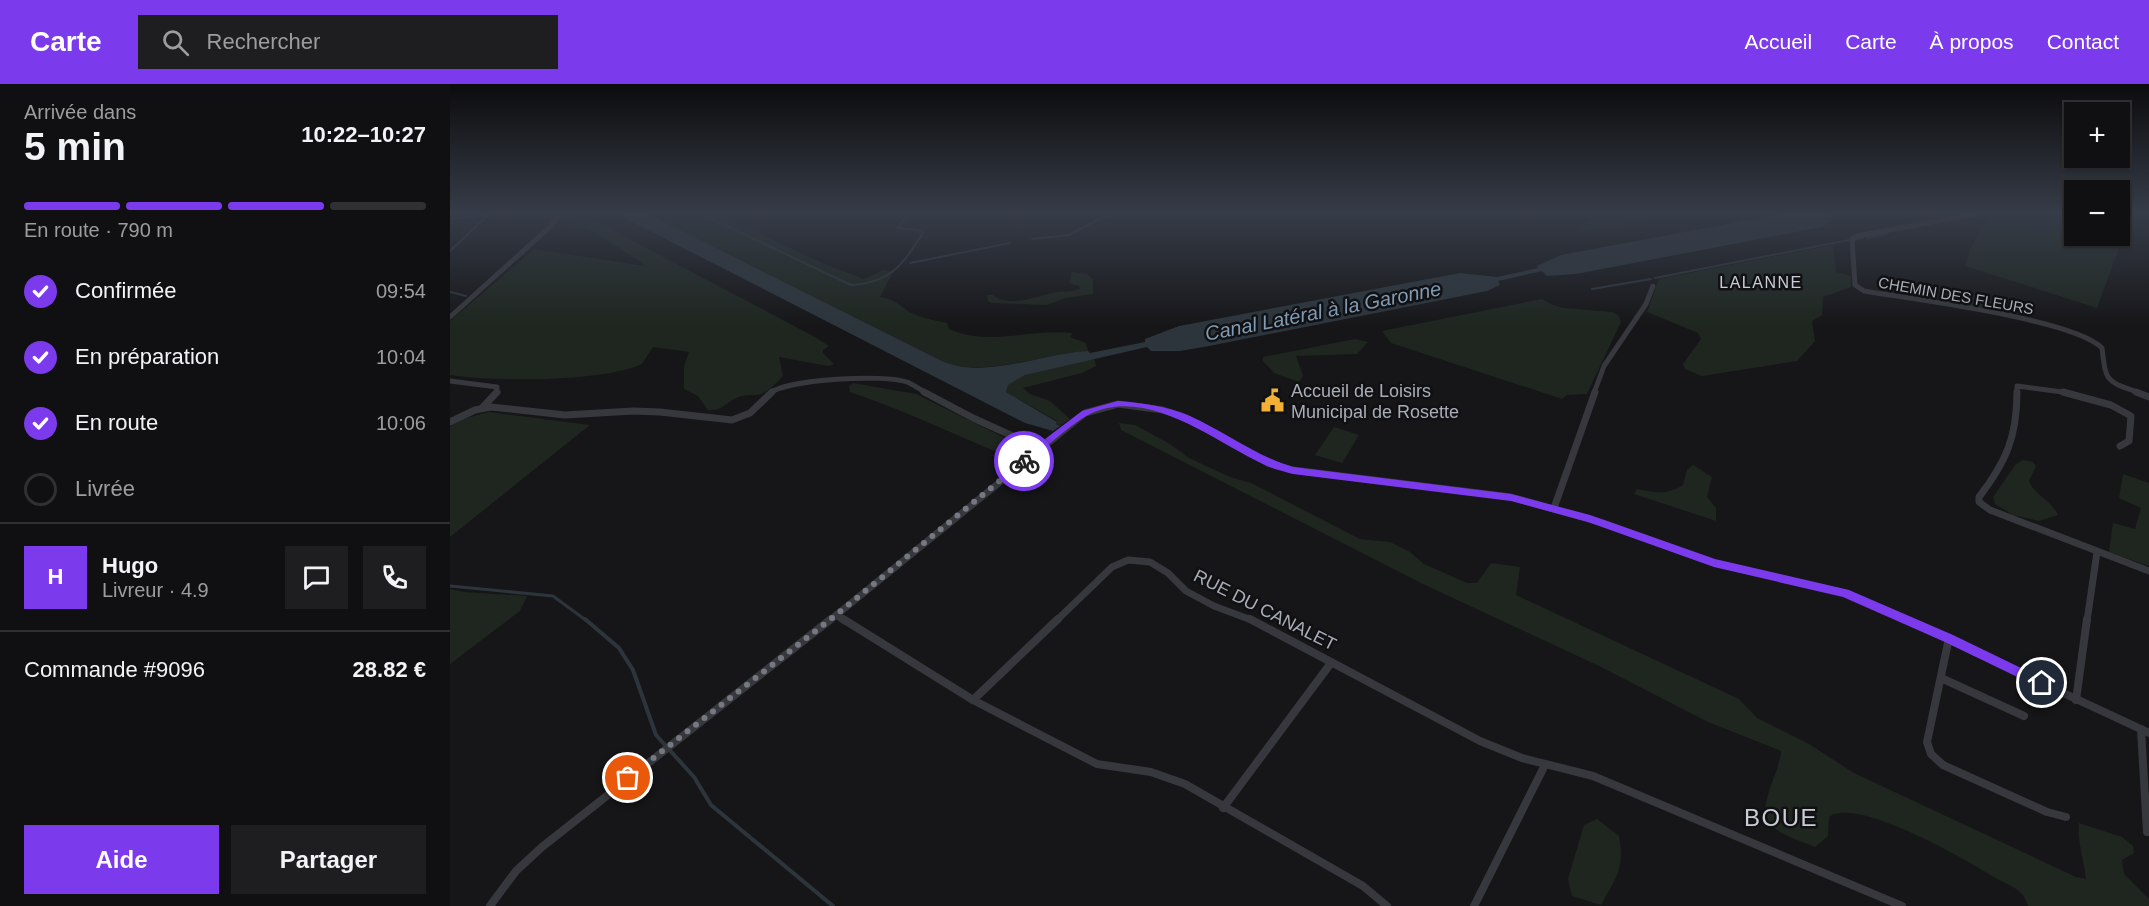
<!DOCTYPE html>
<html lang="fr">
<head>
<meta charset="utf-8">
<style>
  :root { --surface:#101012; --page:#1e1e20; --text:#f1f3f6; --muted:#9c9d9f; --line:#303032; --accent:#7c3aed }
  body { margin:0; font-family:Arial,sans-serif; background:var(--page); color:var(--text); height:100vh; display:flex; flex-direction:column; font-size:22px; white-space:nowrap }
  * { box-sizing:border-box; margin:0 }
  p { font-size:20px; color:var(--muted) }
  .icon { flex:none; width:33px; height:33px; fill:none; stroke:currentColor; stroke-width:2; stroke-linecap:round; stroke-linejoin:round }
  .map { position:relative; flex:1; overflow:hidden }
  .panel { display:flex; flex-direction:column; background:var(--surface); width:450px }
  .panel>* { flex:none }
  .fabs { position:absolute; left:1614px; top:18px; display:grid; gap:12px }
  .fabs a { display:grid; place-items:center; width:66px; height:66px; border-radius:0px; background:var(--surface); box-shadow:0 2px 4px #0004,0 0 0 2px var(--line); font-size:30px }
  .pin { position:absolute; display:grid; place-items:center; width:51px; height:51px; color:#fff; margin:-26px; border:3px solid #fff; border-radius:50%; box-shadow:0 2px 6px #0007 }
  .courier { position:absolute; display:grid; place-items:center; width:60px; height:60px; margin:-30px; border:4px solid #7c3aed; border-radius:50%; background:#fff; color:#222; box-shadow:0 2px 8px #0007 }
  .headline em { font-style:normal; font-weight:700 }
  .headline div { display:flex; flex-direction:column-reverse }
  .headline { display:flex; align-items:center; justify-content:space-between; height:102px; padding:0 24px }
  h1 { font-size:39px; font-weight:700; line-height:45px }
  .bar { display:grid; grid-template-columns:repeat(4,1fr); gap:9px 6px; align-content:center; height:72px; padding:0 24px }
  .bar i { height:8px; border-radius:4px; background:var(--line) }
  .bar .active { background:var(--accent) }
  .bar p { grid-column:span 4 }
  .line { display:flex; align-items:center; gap:15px; padding:0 24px; border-top:2px solid var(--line) }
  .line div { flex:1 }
  .round { display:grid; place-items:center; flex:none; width:63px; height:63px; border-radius:0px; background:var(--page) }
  ol { padding:0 24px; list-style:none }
  li { display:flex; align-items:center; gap:18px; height:66px }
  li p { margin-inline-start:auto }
  li .icon { padding:6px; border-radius:50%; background:var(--accent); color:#fff; stroke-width:4 }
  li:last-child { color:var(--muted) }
  li i { width:33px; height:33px; border:3px solid var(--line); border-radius:50% }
  .button { display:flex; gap:12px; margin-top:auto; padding:12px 24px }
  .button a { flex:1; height:69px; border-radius:0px; background:var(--accent); color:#fff; font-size:24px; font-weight:700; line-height:69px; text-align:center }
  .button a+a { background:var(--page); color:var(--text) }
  header { display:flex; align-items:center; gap:36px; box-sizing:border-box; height:84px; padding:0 30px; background:var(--accent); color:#fff }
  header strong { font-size:28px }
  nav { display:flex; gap:33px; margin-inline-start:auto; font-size:21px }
  .search { width:420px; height:54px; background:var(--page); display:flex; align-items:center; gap:15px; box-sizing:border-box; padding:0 21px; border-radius:0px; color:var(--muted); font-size:22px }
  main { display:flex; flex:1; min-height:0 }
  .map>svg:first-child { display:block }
</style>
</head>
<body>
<header>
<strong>Carte</strong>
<div class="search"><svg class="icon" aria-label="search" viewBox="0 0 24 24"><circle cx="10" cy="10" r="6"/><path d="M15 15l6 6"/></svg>Rechercher</div>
<nav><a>Accueil</a><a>Carte</a><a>À propos</a><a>Contact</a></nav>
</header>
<main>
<section class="panel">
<div class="headline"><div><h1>5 min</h1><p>Arrivée dans</p></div><em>10:22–10:27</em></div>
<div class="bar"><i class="active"></i><i class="active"></i><i class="active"></i><i></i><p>En route · 790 m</p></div>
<ol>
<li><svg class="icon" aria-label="check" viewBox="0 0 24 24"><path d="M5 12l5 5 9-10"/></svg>Confirmée<p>09:54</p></li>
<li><svg class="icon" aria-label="check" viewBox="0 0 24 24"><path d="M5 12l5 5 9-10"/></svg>En préparation<p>10:04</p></li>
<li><svg class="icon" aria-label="check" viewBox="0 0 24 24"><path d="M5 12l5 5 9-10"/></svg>En route<p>10:06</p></li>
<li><i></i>Livrée</li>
</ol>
<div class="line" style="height:108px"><b class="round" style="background:var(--accent);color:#fff">H</b><div><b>Hugo</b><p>Livreur · 4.9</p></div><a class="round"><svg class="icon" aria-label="chat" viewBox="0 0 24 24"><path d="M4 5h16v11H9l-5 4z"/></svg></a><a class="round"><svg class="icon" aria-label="phone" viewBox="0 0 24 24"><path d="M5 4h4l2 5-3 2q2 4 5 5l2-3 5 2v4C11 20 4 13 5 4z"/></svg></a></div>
<div class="line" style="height:78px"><div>Commande #9096</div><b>28.82 €</b></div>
<div class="button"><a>Aide</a><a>Partager</a></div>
</section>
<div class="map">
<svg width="1699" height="822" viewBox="0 0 1699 822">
  <rect width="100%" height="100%" fill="#161618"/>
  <g fill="#1e261f">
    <path d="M 123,128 L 128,128 L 365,253 L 379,262 L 373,266 L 373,269 L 384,280 L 378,282 L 329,273 L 333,292 C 327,298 319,307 311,310 C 305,312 297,310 292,312 C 278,315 273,328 258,326 L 248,312 L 234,305 L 234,282 L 239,268 L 203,263 L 192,280 C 153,298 43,298 0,291 L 0,237 L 84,165 L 195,182 L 191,178 L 145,149 L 112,136 Z"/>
    <path d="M 194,128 L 264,128 L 372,179 L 414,195 L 433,186 L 443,188 L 430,213 C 442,215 446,218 455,225 C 463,232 486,237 497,239 L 499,245 C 537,263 583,244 623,249 L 620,253 L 636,259 L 638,267 C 593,270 546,290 500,281 Z"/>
    <polygon points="1151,128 1188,128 1208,134 1133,147 1128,146"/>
    <polygon points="1549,128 1624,128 1624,152 1670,152 1670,128 1682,128 1647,224 1515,182 1520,166 1540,130"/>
    <polygon points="1383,161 1386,188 1401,192 1401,203 1373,213 1372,231 1362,237 1365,257 1347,277 1252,292 1235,285 1233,280 1251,255 1248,249 1197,228 1209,195"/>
    <path d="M 622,188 L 637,190 L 643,195 L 643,210 L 615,214 L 597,221 L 541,219 L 538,217 L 537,211 L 543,211 C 561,225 588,211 607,208 C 615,207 623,208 630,205 L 629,202 L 619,199 Z"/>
    <polygon points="1495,203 1518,208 1569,229 1559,231 1498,221"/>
    <polygon points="1092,215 1103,221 1114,224 1162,228 1168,231 1171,238 1137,310 1117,311 1112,315 941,259 932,247"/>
    <polygon points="905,255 918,258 907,270 846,272 853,292 849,298 824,289 813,277 813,273"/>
    <polygon points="644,273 646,282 632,289 573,304 580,310 600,317 620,335 610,342 606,339 607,337 556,308 557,301 575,291"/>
    <path d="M 403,299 L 466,310 L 569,361 L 572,367 L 562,372 L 549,369 C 499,348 451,325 400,308 L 399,302 Z"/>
    <polygon points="39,328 140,341 0,453 0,343 13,335"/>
    <path d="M 669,339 L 685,341 L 720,360 L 739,374 L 780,393 L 801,399 L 910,455 L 940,458 L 960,468 L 974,480 L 1017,499 L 1027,499 L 1041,479 L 1070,483 L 1066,511 L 1289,615 L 1307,634 L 1359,660 L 1404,689 L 1626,793 L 1636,795 C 1634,776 1627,757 1629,739 L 1672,753 L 1683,762 L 1684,769 L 1672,776 L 1674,790 L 1699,815 L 1699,822 L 1578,822 C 1576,818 1575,813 1572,810 C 1566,803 1552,798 1544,793 C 1516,776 1407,712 1379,733 L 1378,752 L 1365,763 C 1353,758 1333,752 1323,743 C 1303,725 1330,690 1331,667 L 1258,638 L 1149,582 L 975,501 L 671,346 Z"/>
    <polygon points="884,343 909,351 892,379 865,371"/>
    <path d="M 1573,376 L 1583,378 L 1586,382 L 1579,397 C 1585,412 1602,417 1608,431 L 1589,437 L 1563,431 L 1545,420 L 1543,413 L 1566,380 Z"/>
    <path d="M 1243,381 L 1262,393 L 1257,413 L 1266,424 L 1266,437 L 1184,410 L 1187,405 C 1205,409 1217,411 1233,401 L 1237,386 Z"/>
    <polygon points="1673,390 1699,399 1699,482 1659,468 1663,439 1685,445 1691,424 1669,414"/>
    <polygon points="0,505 14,508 77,512 70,527 0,580"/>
    <path d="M 1147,735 L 1169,752 C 1175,784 1166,794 1151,821 L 1122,812 L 1118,795 L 1134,741 Z"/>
  </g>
  <path fill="#2c353c" d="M 163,128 L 194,128 L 492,277 C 534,296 593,269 638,267 L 640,269 L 695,258 L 695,255 L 729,242 L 1010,189 L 1047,193 L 1088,184 L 1087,182 L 1111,171 L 1342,128 L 1368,128 L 1372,131 L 1406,128 L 1377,134 L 1380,137 L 1372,143 L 1126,190 L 1097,192 L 1092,187 L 1048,197 L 1050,201 L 1037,207 L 759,262 L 730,267 L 701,267 L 697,263 L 575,291 L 558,301 L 556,308 L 607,338 L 606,340 L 610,342 L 603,347 L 575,339 Z"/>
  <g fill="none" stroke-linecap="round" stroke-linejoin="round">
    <g stroke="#2c353c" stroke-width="2">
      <path d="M 247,128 L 401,201 C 441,199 453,180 473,149 L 469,146 L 448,144 L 459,128"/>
      <polyline points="0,135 38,131 0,167"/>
      <polyline points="1417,154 1437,150"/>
      <polyline points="582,155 619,151 649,135 680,128"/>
      <polyline points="1404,156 1413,154"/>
      <polyline points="460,179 560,159"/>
      <polyline points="1205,194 1399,156"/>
      <polyline points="1142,205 1201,195"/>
      <polyline points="0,208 16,212"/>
    </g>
    <polyline stroke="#2c353c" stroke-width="3" points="0,502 103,512 137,537"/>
    <polyline stroke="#2c353c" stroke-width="4" points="135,535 169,564 183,586 206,651 244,693 261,721 383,822"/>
    <g stroke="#37383d" stroke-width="5">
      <polyline points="96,128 111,130"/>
      <path d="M 1536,128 L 1407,152 L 1402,155 L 1405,201 L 1414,207 C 1462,215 1623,235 1652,264 C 1656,300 1657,297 1690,309"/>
      <polyline points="0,233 101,142 111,128"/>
      <polyline points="0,297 47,303 46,309"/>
      <path d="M 320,309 C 338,295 435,290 457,298 C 464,301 471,306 477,309"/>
      <polyline points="1144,309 1154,282 1196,220 1203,202"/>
      <polyline points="1567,309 1567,302 1620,309"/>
    </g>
    <g stroke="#37383d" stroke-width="7">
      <polyline points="474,308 523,334 589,364"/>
      <path d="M 1567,308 C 1567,353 1556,378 1529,413 L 1529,418 L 1540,426 L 1699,487"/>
      <polyline points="1613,308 1661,321 1681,332 1679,357 1670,362"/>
      <polyline points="1686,308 1699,313"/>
      <polyline points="32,324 47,308"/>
      <polyline points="0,338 25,326 41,323 115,331 183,327 210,328 282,336 300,329 322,308"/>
      <polyline points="1104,424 1145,308"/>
      <polyline points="386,531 395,537"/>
      <polyline points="379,537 635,329 668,320 713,326 736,334 818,379 843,386 1061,413 1153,439 1264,479 1395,509 1459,537"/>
      <polyline points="606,537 662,483 678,476 700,478 718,489 736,507 764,522 804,537"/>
      <polyline points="1637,537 1647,468"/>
    </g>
    <g stroke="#37383d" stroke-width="8">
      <polyline points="393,535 523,616 647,680 701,688 735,700 913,802 937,822"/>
      <polyline points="800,535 1030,657 1072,674 1143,692 1452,822"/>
      <polyline points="1455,535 1699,649"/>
      <polyline points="1499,554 1477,658 1481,670 1493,681 1597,728 1616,733"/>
      <polyline points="1491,594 1574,632"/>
      <polyline points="523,616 608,535"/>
      <polyline points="1626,616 1637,535"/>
      <polyline points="1691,645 1697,748"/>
      <polyline points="773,724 881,579"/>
      <polyline points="40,822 66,787 92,763 381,535"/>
      <polyline points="1024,822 1095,681"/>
    </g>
  </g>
  <linearGradient id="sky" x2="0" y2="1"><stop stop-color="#0c0c0d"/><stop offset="0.53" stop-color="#363c48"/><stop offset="1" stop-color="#363c48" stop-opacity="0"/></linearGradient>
  <rect width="1699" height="243" fill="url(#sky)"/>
  <path fill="#7c3aed" d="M 668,317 C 692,319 717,322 740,332 C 775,348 806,372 843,383 L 1061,410 L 1140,431 L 1265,475 L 1399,506 L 1503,551 L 1596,596 L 1598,599 L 1592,604 L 1588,603 L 1495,558 L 1393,513 L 1264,483 L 1138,438 L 1061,417 L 843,390 C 833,387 822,385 813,380 C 763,357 697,301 638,331 C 621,340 593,366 577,379 L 570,379 L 570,374 L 632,327 Z"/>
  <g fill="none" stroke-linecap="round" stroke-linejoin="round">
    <polyline stroke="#757880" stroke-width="6" stroke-dasharray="0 10.8" points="178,694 386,531 574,377"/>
  </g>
  <defs>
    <symbol id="civic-bare" viewBox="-9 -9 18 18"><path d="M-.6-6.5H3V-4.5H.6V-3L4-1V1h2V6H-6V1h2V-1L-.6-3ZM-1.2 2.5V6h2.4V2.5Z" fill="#f2b134" stroke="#111113" stroke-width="2.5" paint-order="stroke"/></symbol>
  </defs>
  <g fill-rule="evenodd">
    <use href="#civic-bare" x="806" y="300" width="33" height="33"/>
  </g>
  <g text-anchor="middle" stroke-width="5" stroke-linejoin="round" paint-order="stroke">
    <g font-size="15" fill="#a8adb8" stroke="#111113">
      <text transform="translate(1506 212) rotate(10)" y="5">CHEMIN DES FLEURS</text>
    </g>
    <g font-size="16" letter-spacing="1.5" fill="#c9ccd4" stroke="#111113">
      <text x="1311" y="204">LALANNE</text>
    </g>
    <g font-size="18" fill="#a8adb8" stroke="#111113" text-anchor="start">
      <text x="841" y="313">Accueil de Loisirs<tspan x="841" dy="21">Municipal de Rosette</tspan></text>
    </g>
    <g font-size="18" fill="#a8adb8" stroke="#111113">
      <text transform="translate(815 526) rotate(27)" y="6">RUE DU CANALET</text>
    </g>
    <g font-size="20" font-style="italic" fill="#7f9bb3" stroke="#111113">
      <text transform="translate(873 227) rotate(-11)" y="7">Canal Latéral à la Garonne</text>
    </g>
    <g font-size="24" letter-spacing="1.5" fill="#c9ccd4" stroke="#111113">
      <text x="1331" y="742">BOUE</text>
    </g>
  </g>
</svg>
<div class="fabs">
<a>+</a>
<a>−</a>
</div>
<div class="pin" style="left:178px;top:694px;background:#ea580c"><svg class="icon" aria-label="bag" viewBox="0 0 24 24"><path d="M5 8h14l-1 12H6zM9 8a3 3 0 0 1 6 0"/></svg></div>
<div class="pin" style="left:1592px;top:599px;background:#1f2937"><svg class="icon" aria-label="home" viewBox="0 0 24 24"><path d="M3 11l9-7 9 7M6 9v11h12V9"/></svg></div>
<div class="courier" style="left:574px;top:377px"><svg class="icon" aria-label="bike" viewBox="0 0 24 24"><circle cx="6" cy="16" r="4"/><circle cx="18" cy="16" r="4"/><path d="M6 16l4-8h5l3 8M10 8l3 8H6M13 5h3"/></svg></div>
</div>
</main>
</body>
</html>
